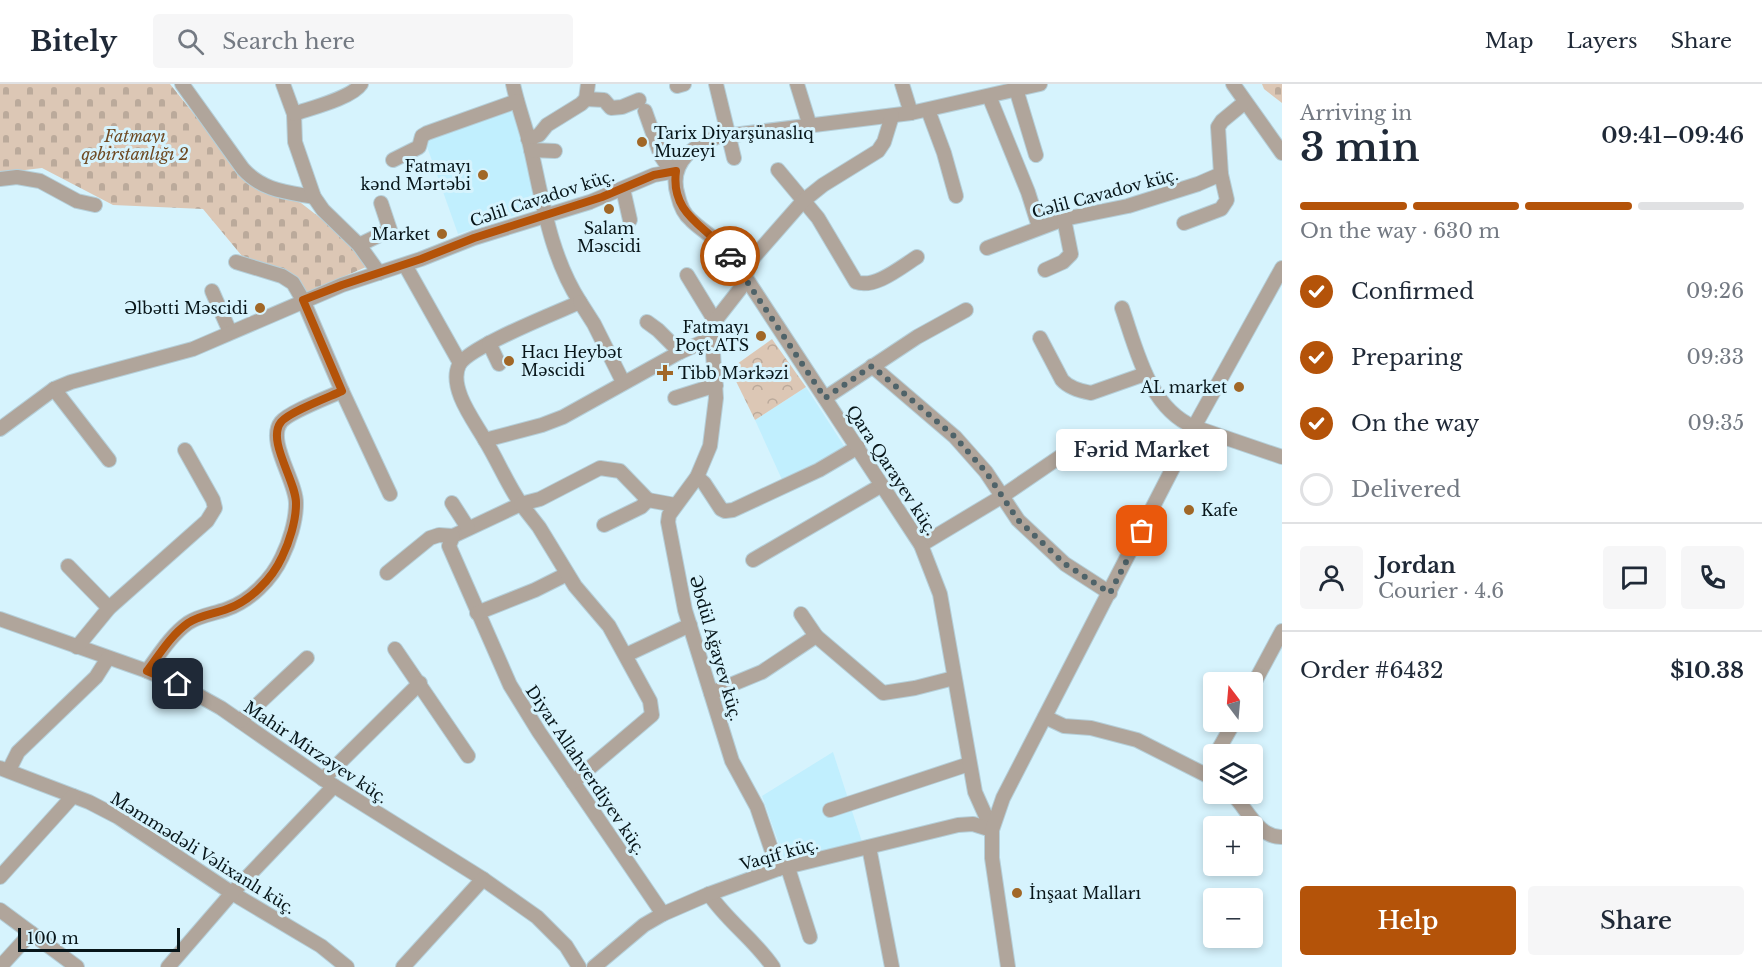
<!DOCTYPE html>
<html lang="en">
<head>
<meta charset="utf-8">
<style>
  :root { --surface:#fff; --page:#f6f6f7; --text:#1f2937; --muted:#747a83; --line:#e0e1e3; --accent:#b45309 }
  body { margin:0; font-family:"Libre Baskerville",serif; background:var(--page); color:var(--text); height:100vh; display:flex; flex-direction:column; font-size:22px; white-space:nowrap }
  * { box-sizing:border-box; margin:0 }
  p { font-size:20px; color:var(--muted) }
  .icon { flex:none; width:33px; height:33px; fill:none; stroke:currentColor; stroke-width:2; stroke-linecap:round; stroke-linejoin:round }
  .map { position:relative; flex:1; overflow:hidden }
  .details { display:flex; flex-direction:column; background:var(--surface); width:480px }
  .details>* { flex:none }
  .needle { width:39px; rotate:344deg }
  .buttons { position:absolute; left:1203px; top:588px; display:grid; gap:12px }
  .buttons a { display:grid; place-items:center; width:60px; height:60px; border-radius:6px; background:var(--surface); box-shadow:0 3px 9px #0003; font-size:30px }
  .scale { position:absolute; left:18px; bottom:15px; width:162px; box-sizing:border-box; padding-left:6px; border:3px solid #071519; border-top:0; font-size:16px; line-height:21px; white-space:nowrap; color:#071519; -webkit-text-stroke:4px #d6f3fd; paint-order:stroke }
  .pin { position:absolute; display:grid; place-items:center; width:51px; height:51px; color:#fff; margin:-26px; border-radius:12px; box-shadow:0 3px 9px #0006 }
  .courier { position:absolute; display:grid; place-items:center; width:60px; height:60px; margin:-30px; border:4px solid #b45309; border-radius:50%; background:#fff; color:#222; box-shadow:0 2px 8px #0007 }
  .bubble { position:absolute; height:42px; border-radius:6px; background:var(--surface); box-shadow:0 3px 9px #0003; font-size:20px; font-weight:600; line-height:42px; text-align:center }
  .headline em { font-style:normal; font-weight:600 }
  .headline div { display:flex; flex-direction:column-reverse }
  .headline { display:flex; align-items:center; justify-content:space-between; height:102px; padding:0 18px }
  h1 { font-size:39px; font-weight:600; line-height:45px }
  .bar { display:grid; grid-template-columns:repeat(4,1fr); gap:9px 6px; align-content:center; height:72px; padding:0 18px }
  .bar i { height:8px; border-radius:4px; background:var(--line) }
  .bar .on { background:var(--accent) }
  .bar p { grid-column:span 4 }
  .line { display:flex; align-items:center; gap:15px; padding:0 18px; border-top:2px solid var(--line) }
  .line div { flex:1 }
  .round { display:grid; place-items:center; flex:none; width:63px; height:63px; border-radius:6px; background:var(--page) }
  ol { padding:0 18px; list-style:none }
  li { display:flex; align-items:center; gap:18px; height:66px }
  li p { margin-inline-start:auto }
  li .icon { padding:6px; border-radius:50%; background:var(--accent); color:#fff; stroke-width:4 }
  li:last-child { color:var(--muted) }
  li i { width:33px; height:33px; border:3px solid var(--line); border-radius:50% }
  .cta { display:flex; gap:12px; margin-top:auto; padding:12px 18px }
  .cta a { flex:1; height:69px; border-radius:6px; background:var(--accent); color:#fff; font-size:24px; font-weight:600; line-height:69px; text-align:center }
  .cta a+a { background:var(--page); color:var(--text) }
  header { display:flex; align-items:center; gap:36px; box-sizing:border-box; height:84px; padding:0 30px; background:var(--surface); border-bottom:2px solid var(--line) }
  header strong { font-size:28px }
  nav { display:flex; gap:33px; margin-inline-start:auto; font-size:21px }
  .search { width:420px; height:54px; background:var(--page); display:flex; align-items:center; gap:15px; box-sizing:border-box; padding:0 21px; border-radius:6px; color:var(--muted); font-size:22px }
  main { display:flex; flex:1; min-height:0 }
  .map>svg:first-child { display:block }
</style>
</head>
<body>
<header>
<strong>Bitely</strong>
<div class="search"><svg class="icon" aria-label="search" viewBox="0 0 24 24"><circle cx="10" cy="10" r="6"/><path d="M15 15l6 6"/></svg>Search here</div>
<nav><a>Map</a><a>Layers</a><a>Share</a></nav>
</header>
<main>
<div class="map">
<svg width="1282" height="883" viewBox="0 0 1282 883">
  <defs>
    <pattern id="cemetery-stones" width="16" height="16" patternUnits="userSpaceOnUse" patternTransform="scale(1.5)"><rect width="16" height="16" fill="#dcc7b5"/><path d="M2 7V4a2 2 0 0 1 4 0v3zM10 15v-3a2 2 0 0 1 4 0v3z" fill="#bbaa9b"/></pattern>
    <pattern id="park-crowns" width="20" height="18" patternUnits="userSpaceOnUse" patternTransform="scale(1.5)"><rect width="20" height="18" fill="#dcc7b5"/><path d="M2 6a3 3 0 1 1 6 0M12 15a3 3 0 1 1 6 0" fill="none" stroke="#bbaa9b"/></pattern>
  </defs>
  <rect width="100%" height="100%" fill="#d6f3fd"/>
  <g fill="#c1effe">
    <polygon points="514,26 537,124 458,150 425,57"/>
    <polygon points="806,303 846,365 784,400 755,336"/>
    <polygon points="833,668 862,758 785,777 762,712"/>
  </g>
  <g fill="url(#cemetery-stones)">
    <polygon points="0,0 170,0 248,98 301,119 346,154 366,183 306,209 292,190 242,172 203,125 113,121 42,84 0,89"/>
    <polygon points="1262,0 1282,0 1282,19 1264,5"/>
  </g>
  <polygon fill="url(#park-crowns)" points="772,255 806,303 755,336 730,285"/>
  <g fill="none" stroke-linecap="round" stroke-linejoin="round">
    <defs>
      <g id="minor">
        <path d="M 182,0 L 243,85 C 263,107 287,108 314,113"/>
        <polyline points="283,0 294,30 295,58 314,113 323,126 359,161 379,189"/>
        <path d="M 513,0 C 517,19 524,38 529,57 C 542,112 549,170 580,218 C 558,228 468,263 459,281 C 448,304 475,338 485,356 C 498,377 507,400 521,420 L 453,452 L 449,462 L 510,601 L 539,648 L 663,830"/>
        <polyline points="716,0 734,74"/>
        <polyline points="797,0 810,42"/>
        <polyline points="902,0 911,29"/>
        <polyline points="1233,0 1282,69"/>
        <polyline points="677,2 684,0"/>
        <polyline points="1016,5 1036,71"/>
        <polyline points="989,12 1028,108 1039,143"/>
        <polyline points="586,15 604,16 611,24 622,23 639,16"/>
        <polyline points="928,26 944,69 956,112"/>
        <polyline points="645,27 661,72 665,78 676,87"/>
        <path d="M 294,30 C 311,24 352,14 361,0"/>
        <polyline points="528,55 539,51 547,41 581,20 586,15 588,0"/>
        <polyline points="531,66 555,67"/>
        <polyline points="393,76 419,63 422,52 427,49 517,17"/>
        <path d="M 778,86 L 818,134 L 856,198 C 875,205 901,183 917,173"/>
        <polyline points="0,95 17,93 40,97 77,117 95,121"/>
        <polyline points="623,105 630,136"/>
        <polyline points="1184,139 1221,125 1227,116 1221,90"/>
        <polyline points="359,161 390,146 381,119"/>
        <polyline points="987,164 1064,135 1128,122 1198,100 1221,90 1218,43 1222,37 1245,18"/>
        <polyline points="236,178 282,192 293,199 303,216 342,307 390,410"/>
        <polyline points="405,181 460,279"/>
        <polyline points="1045,186 1063,178 1071,170 1064,135"/>
        <polyline points="687,191 715,237"/>
        <polyline points="212,207 230,248"/>
        <polyline points="580,218 594,240 623,298"/>
        <path d="M 1122,224 C 1137,267 1149,324 1194,343 L 1282,373"/>
        <polyline points="647,238 658,246 680,268"/>
        <path d="M 1040,254 L 1062,296 C 1069,304 1080,307 1091,309 L 1145,290"/>
        <polyline points="489,259 499,280"/>
        <polyline points="872,282 955,353 986,388 1018,436 1065,480 1110,509"/>
        <polyline points="54,305 109,376"/>
        <polyline points="675,314 716,301"/>
        <polyline points="825,314 917,253 966,226"/>
        <polyline points="0,345 54,305 71,298 193,265 342,201 421,175 474,154 590,118 654,91 676,87"/>
        <polyline points="485,356 542,341 563,333 680,268 712,254"/>
        <polyline points="697,393 704,399 721,425 725,427 733,426 819,386 858,363"/>
        <polyline points="452,419 468,444"/>
        <polyline points="604,441 641,423 648,416 675,421"/>
        <polyline points="921,461 1001,413 1089,353"/>
        <polyline points="753,476 882,401"/>
        <polyline points="68,482 109,524"/>
        <polyline points="387,489 430,454 439,451 453,452"/>
        <polyline points="477,529 535,506 567,490"/>
        <polyline points="801,530 816,552"/>
        <polyline points="0,535 147,587 178,600 221,624 323,695 483,795 537,833 566,862 579,883"/>
        <polyline points="77,563 109,524 207,437 215,424 213,416 185,366"/>
        <polyline points="395,565 468,672"/>
        <polyline points="626,571 690,541"/>
        <path d="M 147,587 C 159,571 171,551 188,539 C 200,531 214,530 227,525 C 250,517 272,495 282,473 C 289,459 296,437 296,420 C 297,398 266,357 281,338 C 289,328 329,313 342,307"/>
        <polyline points="1252,603 1282,547"/>
        <polyline points="711,609 762,588 816,552 883,609 915,604 954,594"/>
        <polyline points="1045,633 1064,642 1091,644 1137,656 1214,695"/>
        <polyline points="240,637 307,574"/>
        <polyline points="1216,670 1234,638"/>
        <polyline points="0,684 89,718 118,733 232,809 321,862 347,883"/>
        <polyline points="9,686 18,668 96,593 108,574"/>
        <polyline points="323,695 420,599"/>
        <polyline points="573,698 652,631 650,617 609,542 575,502 539,443 521,420 540,415 600,384 620,387 648,416"/>
        <path d="M 1232,710 C 1247,724 1258,754 1282,753"/>
        <polyline points="830,726 969,680"/>
        <path d="M 992,746 L 975,708 L 940,510 L 921,461 L 746,194 C 737,183 730,170 720,160 C 711,151 700,145 691,136 C 684,130 680,121 678,112 C 668,81 690,63 717,53 L 911,29 L 1040,0"/>
        <polyline points="869,763 892,883"/>
        <polyline points="788,784 810,853"/>
        <polyline points="778,785 757,723 732,677 685,526 668,438 669,431 697,393 710,362 716,314 712,254 715,237 740,205 753,174 803,117 823,101 878,67 884,58 892,32"/>
        <polyline points="0,793 73,712"/>
        <path d="M 709,810 C 727,837 755,856 773,883"/>
        <polyline points="0,826 77,883"/>
        <polyline points="0,883 31,849"/>
        <polyline points="168,883 232,809 334,702"/>
        <polyline points="403,883 483,795"/>
        <polyline points="594,883 644,841 663,830 709,810 778,785 958,741 973,740 992,746"/>
        <polyline points="1008,883 992,774 992,746 1003,714 1194,343 1282,184"/>
      </g>
    </defs>
    <use href="#minor" stroke="#b5cfd9" stroke-width="16"/>
    <use href="#minor" stroke="#b0a59b" stroke-width="14"/>
  </g>
  <g fill="none" stroke-linecap="round" stroke-linejoin="round">
    <polyline stroke="#4f6369" stroke-width="6" stroke-dasharray="0 10.8" points="730,172 825,314 872,282 955,353 986,388 1018,436 1065,480 1110,509 1142,447"/>
    <path stroke="#b45309" stroke-width="8" d="M 178,600 L 147,587 C 159,571 171,551 188,539 C 200,531 214,530 227,525 C 250,517 272,495 282,473 C 289,459 296,437 296,420 C 297,398 266,357 281,338 C 289,328 329,313 342,307 L 303,216 L 342,201 L 421,175 L 474,154 L 602,113 L 654,91 L 676,87 C 670,132 708,142 730,172"/>
  </g>
  <g fill="#a16727" stroke="#d6f3fd" stroke-width="2">
    <circle cx="642" cy="58" r="6"/>
    <circle cx="483" cy="91" r="6"/>
    <circle cx="609" cy="125" r="6"/>
    <circle cx="442" cy="150" r="6"/>
    <circle cx="260" cy="224" r="6"/>
    <circle cx="761" cy="252" r="6"/>
    <circle cx="509" cy="277" r="6"/>
    <path d="M662 280h6v6h6v6h-6v6h-6v-6h-6v-6h6z"/>
    <circle cx="1239" cy="303" r="6"/>
    <circle cx="1189" cy="426" r="6"/>
    <circle cx="1017" cy="809" r="6"/>
  </g>
  <g text-anchor="middle" stroke-width="6" stroke-linejoin="round" paint-order="stroke">
    <g font-size="16" fill="#071519" stroke="#d6f3fd" text-anchor="start">
      <text x="654" y="55">Tarix Diyarşünaslıq<tspan x="654" dy="18">Muzeyi</tspan></text>
      <text x="471" y="88" text-anchor="end">Fatmayı<tspan x="471" dy="18">kənd Mərtəbi</tspan></text>
      <text x="609" y="150" text-anchor="middle">Salam<tspan x="609" dy="18">Məscidi</tspan></text>
      <text x="430" y="156" text-anchor="end">Market</text>
      <text x="248" y="230" text-anchor="end">Əlbətti Məscidi</text>
      <text x="749" y="249" text-anchor="end">Fatmayı<tspan x="749" dy="18">Poçt ATS</tspan></text>
      <text x="521" y="274">Hacı Heybət<tspan x="521" dy="18">Məscidi</tspan></text>
      <text x="678" y="295">Tibb Mərkəzi</text>
      <text x="1227" y="309" text-anchor="end">AL market</text>
      <text x="1201" y="432">Kafe</text>
      <text x="1029" y="815">İnşaat Malları</text>
    </g>
    <g font-size="16" font-style="italic" fill="#6e4922" stroke="#d6f3fd">
      <text x="135" y="58">Fatmayı<tspan x="135" dy="18">qəbirstanlığı 2</tspan></text>
    </g>
    <g font-size="16" fill="#071519" stroke="#d6f3fd">
      <text transform="translate(1105 109) rotate(-15)" y="6">Cəlil Cavadov küç.</text>
      <text transform="translate(542 114) rotate(-18)" y="6">Cəlil Cavadov küç.</text>
      <text transform="translate(892 386) rotate(57)" y="6">Qara Qarayev küç.</text>
      <text transform="translate(716 564) rotate(74)" y="6">Əbdül Ağayev küç.</text>
      <text transform="translate(316 668) rotate(34)" y="6">Mahir Mirzəyev küç.</text>
      <text transform="translate(586 686) rotate(56)" y="6">Diyar Allahverdiyev küç.</text>
      <text transform="translate(203 769) rotate(32)" y="6">Məmmədəli Vəlixanlı küç.</text>
      <text transform="translate(779 770) rotate(-16)" y="6">Vaqif küç.</text>
    </g>
  </g>
</svg>
<div class="buttons">
<a><svg class="needle" viewBox="-14 -14 28 28"><path d="M0-13l5 13h-10z" fill="#e53935"/><path d="M0 13l5-13h-10z" fill="#747a83"/></svg></a>
<a><svg class="icon" aria-label="layers" viewBox="0 0 24 24"><path d="M12 4l9 5-9 5-9-5zM3 14l9 5 9-5"/></svg></a>
<a>+</a>
<a>−</a>
</div>
<div class="scale">100 m</div>
<div class="pin" style="left:1142px;top:447px;background:#ea580c"><svg class="icon" aria-label="bag" viewBox="0 0 24 24"><path d="M5 8h14l-1 12H6zM9 8a3 3 0 0 1 6 0"/></svg></div>
<div class="pin" style="left:178px;top:600px;background:#1f2937"><svg class="icon" aria-label="home" viewBox="0 0 24 24"><path d="M3 11l9-7 9 7M6 9v11h12V9"/></svg></div>
<div class="courier" style="left:730px;top:172px"><svg class="icon" aria-label="car" viewBox="0 0 24 24"><path d="M5 17H2v-5l4-1 3-4h7l3 4 3 1v5h-3M9 17h6M6 11h13"/><circle cx="7" cy="17" r="2"/><circle cx="17" cy="17" r="2"/></svg></div>
<div class="bubble" style="left:1056px;top:345px;width:171px">Fərid Market</div>
</div>
<section class="details">
<div class="headline"><div><h1>3 min</h1><p>Arriving in</p></div><em>09:41–09:46</em></div>
<div class="bar"><i class="on"></i><i class="on"></i><i class="on"></i><i></i><p>On the way · 630 m</p></div>
<ol>
<li><svg class="icon" aria-label="check" viewBox="0 0 24 24"><path d="M5 12l5 5 9-10"/></svg>Confirmed<p>09:26</p></li>
<li><svg class="icon" aria-label="check" viewBox="0 0 24 24"><path d="M5 12l5 5 9-10"/></svg>Preparing<p>09:33</p></li>
<li><svg class="icon" aria-label="check" viewBox="0 0 24 24"><path d="M5 12l5 5 9-10"/></svg>On the way<p>09:35</p></li>
<li><i></i>Delivered</li>
</ol>
<div class="line" style="height:108px"><a class="round"><svg class="icon" aria-label="person" viewBox="0 0 24 24"><circle cx="12" cy="8" r="4"/><path d="M4 21q1-7 8-7t8 7"/></svg></a><div><b>Jordan</b><p>Courier · 4.6</p></div><a class="round"><svg class="icon" aria-label="chat" viewBox="0 0 24 24"><path d="M4 5h16v11H9l-5 4z"/></svg></a><a class="round"><svg class="icon" aria-label="phone" viewBox="0 0 24 24"><path d="M5 4h4l2 5-3 2q2 4 5 5l2-3 5 2v4C11 20 4 13 5 4z"/></svg></a></div>
<div class="line" style="height:78px"><div>Order #6432</div><b>$10.38</b></div>
<div class="cta"><a>Help</a><a>Share</a></div>
</section>
</main>
</body>
</html>
